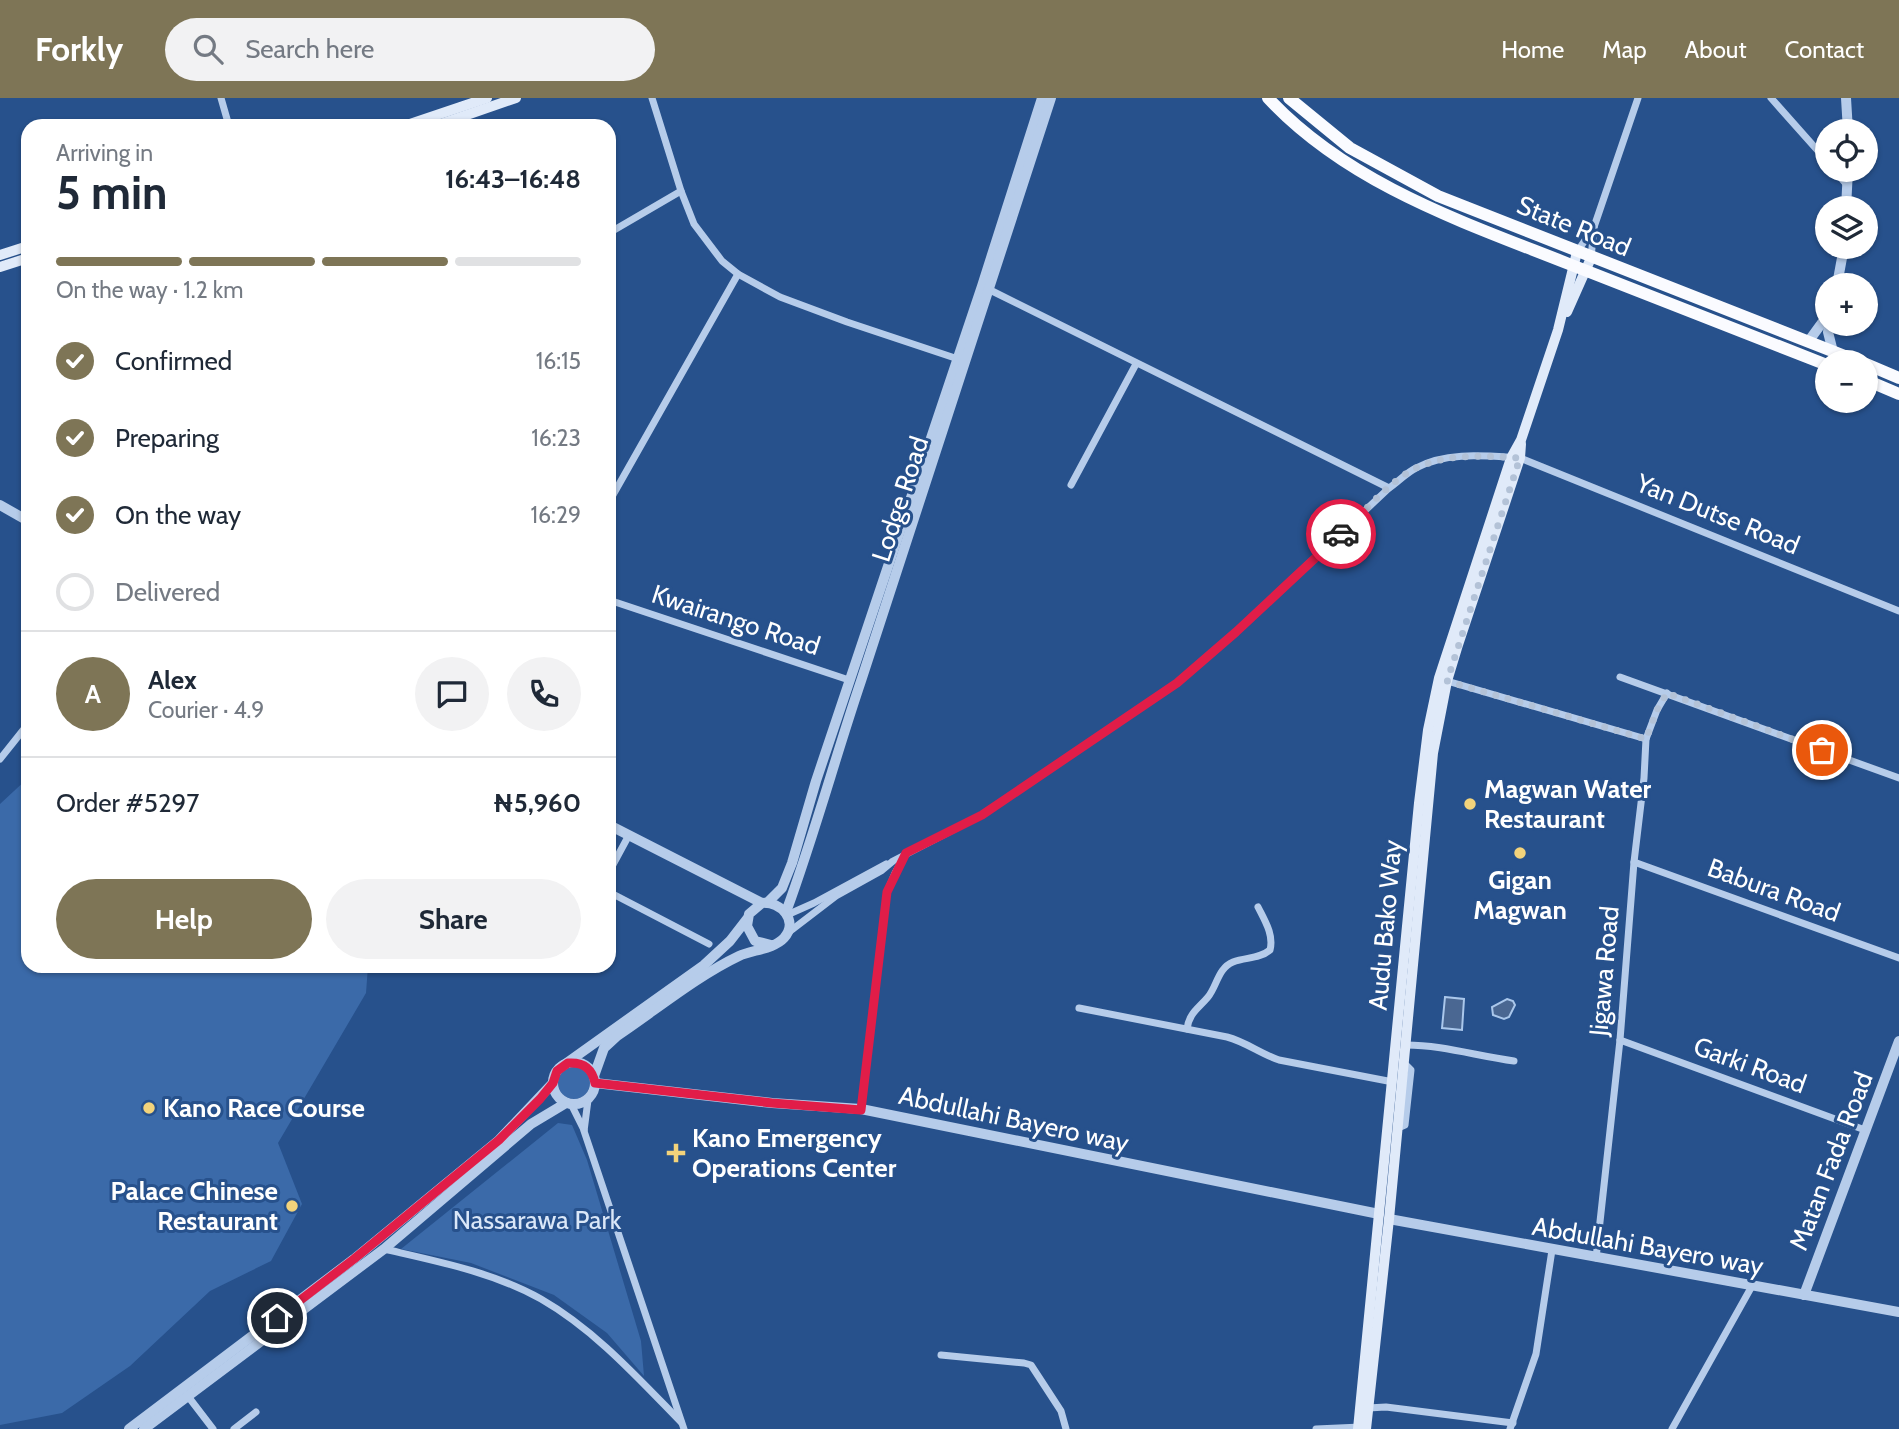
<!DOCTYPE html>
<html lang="en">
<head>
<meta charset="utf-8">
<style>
  :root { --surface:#fff; --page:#f2f2f3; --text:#1f2937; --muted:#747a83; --line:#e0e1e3; --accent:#7e7556 }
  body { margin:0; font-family:Cabin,sans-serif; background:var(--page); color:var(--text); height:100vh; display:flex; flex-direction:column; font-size:26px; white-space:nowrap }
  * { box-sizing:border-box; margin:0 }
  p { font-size:23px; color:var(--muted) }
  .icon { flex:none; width:38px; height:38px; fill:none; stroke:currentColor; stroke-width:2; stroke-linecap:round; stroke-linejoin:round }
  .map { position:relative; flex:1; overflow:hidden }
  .panel { position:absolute; left:21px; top:21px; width:595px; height:854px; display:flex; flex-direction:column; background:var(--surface); border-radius:21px; box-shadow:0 2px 5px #0004 }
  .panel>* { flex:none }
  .buttons { position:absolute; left:1815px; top:21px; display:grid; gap:14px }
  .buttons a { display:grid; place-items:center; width:63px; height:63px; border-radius:50%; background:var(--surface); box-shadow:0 2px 5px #0004; font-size:35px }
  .pin { position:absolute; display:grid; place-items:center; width:60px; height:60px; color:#fff; margin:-30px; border:4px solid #fff; border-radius:50%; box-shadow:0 2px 7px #0007 }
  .courier { position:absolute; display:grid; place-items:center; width:70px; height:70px; margin:-35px; border:5px solid #e11d48; border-radius:50%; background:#fff; color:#222; box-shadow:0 2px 9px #0007 }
  .overview em { font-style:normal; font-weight:700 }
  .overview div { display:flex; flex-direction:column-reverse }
  .overview { display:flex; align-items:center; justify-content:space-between; height:119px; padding:0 35px }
  h1 { font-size:46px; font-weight:700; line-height:52px }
  .bar { display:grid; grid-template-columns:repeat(4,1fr); gap:10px 7px; align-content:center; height:84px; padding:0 35px }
  .bar i { height:9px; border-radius:5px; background:var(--line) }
  .bar .selected { background:var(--accent) }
  .bar p { grid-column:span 4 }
  .line { display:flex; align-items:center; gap:18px; padding:0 35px; border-top:2px solid var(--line) }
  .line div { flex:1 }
  .round { display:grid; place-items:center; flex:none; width:74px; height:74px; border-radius:37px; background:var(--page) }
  ol { padding:0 35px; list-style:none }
  li { display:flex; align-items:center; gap:21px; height:77px }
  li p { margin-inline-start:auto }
  li .icon { padding:7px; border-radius:50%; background:var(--accent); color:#fff; stroke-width:4 }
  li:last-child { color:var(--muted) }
  li i { width:38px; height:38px; border:4px solid var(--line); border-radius:50% }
  .action { display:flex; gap:14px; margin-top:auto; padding:14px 35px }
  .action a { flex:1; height:80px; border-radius:42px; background:var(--accent); color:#fff; font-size:28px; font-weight:700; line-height:80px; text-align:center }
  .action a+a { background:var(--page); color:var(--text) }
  header { display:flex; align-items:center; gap:42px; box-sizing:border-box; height:98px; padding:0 35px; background:var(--accent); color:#fff }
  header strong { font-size:33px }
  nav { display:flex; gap:38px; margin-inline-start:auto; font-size:24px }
  .search { width:490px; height:63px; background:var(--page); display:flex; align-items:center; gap:18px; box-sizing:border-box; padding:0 24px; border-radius:38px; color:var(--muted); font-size:26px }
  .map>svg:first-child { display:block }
</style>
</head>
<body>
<header>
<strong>Forkly</strong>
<div class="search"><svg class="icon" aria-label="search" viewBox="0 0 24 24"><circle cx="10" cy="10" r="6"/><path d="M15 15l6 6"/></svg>Search here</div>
<nav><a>Home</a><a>Map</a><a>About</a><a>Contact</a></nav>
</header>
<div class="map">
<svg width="1899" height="1331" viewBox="0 0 1899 1331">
  <rect width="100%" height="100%" fill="#27518c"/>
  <g fill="#3b6aa9">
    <polygon points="28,680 28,868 368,868 366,895 278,1045 302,1106 271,1163 210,1193 130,1268 62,1315 0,1327 0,706"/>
    <circle cx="574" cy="985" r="16"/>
    <polygon points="558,1025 572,1027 587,1062 641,1243 644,1278 607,1235 554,1197 471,1165 401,1151"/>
  </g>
  <g fill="#4a6792" stroke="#aac7eb" stroke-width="2">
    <polygon points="1445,899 1464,901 1462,932 1442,930"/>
    <polygon points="1507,901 1513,903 1515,907 1509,919 1504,921 1493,917 1492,909"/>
  </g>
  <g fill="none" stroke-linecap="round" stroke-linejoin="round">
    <g stroke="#b6ccea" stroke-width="7">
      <polyline points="221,0 229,28"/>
      <polyline points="652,0 681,93 694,126 722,163 738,176 780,199 847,224 958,261"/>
      <polyline points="1771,0 1827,63"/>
      <polyline points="1834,72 1847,87"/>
      <polyline points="609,135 681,93"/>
      <polyline points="1577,154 1594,129"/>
      <polyline points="1591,160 1594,129 1638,0"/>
      <polyline points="990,192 1389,390"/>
      <polyline points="1071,387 1136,266"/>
      <polyline points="609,404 738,176"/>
      <polyline points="609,502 849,582"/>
      <polyline points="1620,579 1899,680"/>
      <polyline points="1447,583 1646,641"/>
      <polyline points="0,661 28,626"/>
      <polyline points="1634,764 1899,860"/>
      <polyline points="609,774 629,737"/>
      <polyline points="609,794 709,846"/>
      <polyline points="787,817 814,805 886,766"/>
      <path d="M 789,834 L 836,798 L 881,773 L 893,763 L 982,717 L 1177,585 L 1236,534 L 1389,390 C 1398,384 1406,375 1416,370 C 1447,353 1487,358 1520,360 L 1899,513"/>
      <path d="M 1079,910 L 1227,939 C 1246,944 1261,956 1279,962 L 1393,984"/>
      <path d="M 1187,931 C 1189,915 1198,911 1208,899 C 1217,888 1218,870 1233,864 C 1246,859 1259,861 1270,852 C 1274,837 1265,823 1258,809"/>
      <polyline points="1620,942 1865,1032"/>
      <path d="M 1406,947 C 1442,947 1477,958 1514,963"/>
      <polyline points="588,1002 584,1033 684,1331"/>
      <polyline points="571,1006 584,1032"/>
      <polyline points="861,1011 887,794 895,775 906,756"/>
      <polyline points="1398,1030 1405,1027 1411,972 1404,965"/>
      <path d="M 384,1151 C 436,1163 493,1174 541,1201 C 595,1232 638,1280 681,1324"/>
      <polyline points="1596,1160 1620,942 1634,764 1644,680 1646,641 1657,612 1667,595"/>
      <polyline points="941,1257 1024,1265 1031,1267 1061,1313 1066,1331"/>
      <polyline points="187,1297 213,1331"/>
      <polyline points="1368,1310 1386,1309 1513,1325"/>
      <polyline points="234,1331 256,1314"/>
      <polyline points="1316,1331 1361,1329"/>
      <polyline points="1510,1331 1536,1256 1552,1152"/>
      <polyline points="1672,1331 1752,1188"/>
    </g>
    <g stroke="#b6ccea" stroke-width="10">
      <polyline points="1846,0 1848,33"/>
      <polyline points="1822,58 1827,57"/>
      <polyline points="1846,110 1848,72"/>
      <polyline points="1837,187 1844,149"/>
      <polyline points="1829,226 1828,234 1833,254"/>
      <polyline points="1808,244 1827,218"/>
      <polyline points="0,407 28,423"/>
      <polyline points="609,727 762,805"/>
      <polyline points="767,805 782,790 792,765 816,683 982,188 1042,0"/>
      <path d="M 786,814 C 814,738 835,660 861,583 C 924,389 989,195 1051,0"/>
      <circle cx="574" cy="985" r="21"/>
      <polyline points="561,969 704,867 730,843 747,821"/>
      <path d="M 594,978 L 604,950 L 617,938 C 656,912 697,878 739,858 C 752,852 774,851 784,840 C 799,823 781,803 762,805 L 749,816 L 747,828 L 755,843 L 771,847"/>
      <polyline points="595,985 772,1005 861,1011 1379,1116"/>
      <polyline points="1389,1121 1899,1214"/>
      <polyline points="1804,1197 1899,943"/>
      <polyline points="129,1331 354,1161 499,1042 553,985"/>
      <polyline points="144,1331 384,1151 531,1026 566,1005"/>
    </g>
    <g stroke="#e0eaf9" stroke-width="10">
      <polyline points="404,28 487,0"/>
      <polyline points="435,28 516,0"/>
      <polyline points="0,157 28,148"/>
      <polyline points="0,169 28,160"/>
      <polyline points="1567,214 1591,160"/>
      <polyline points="1358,1331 1419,705 1428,632 1439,580 1511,360 1521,342 1558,232 1577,154"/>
      <polyline points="1366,1331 1389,1121 1433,655 1447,583 1457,550 1520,360 1521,346"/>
    </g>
    <g stroke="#fafbff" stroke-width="12">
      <path d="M 1268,0 C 1348,86 1463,124 1569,166 C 1655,200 1741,233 1827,267"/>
      <polyline points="1289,0 1350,50 1438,98 1860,264"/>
      <polyline points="1866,266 1899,280"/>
      <polyline points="1866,282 1899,296"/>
    </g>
  </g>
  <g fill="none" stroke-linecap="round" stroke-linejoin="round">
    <path stroke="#b3c2d7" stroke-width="7" stroke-dasharray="0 12.6" d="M 1341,436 C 1364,414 1389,383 1418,369 C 1450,355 1486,358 1520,360 L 1447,583 L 1646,641 L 1657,612 L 1667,595 L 1822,652"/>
    <path stroke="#e11d48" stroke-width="9" d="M 277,1220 L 354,1161 L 499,1042 L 540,1001 L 553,985 L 557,973 L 568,965 C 583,964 592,970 595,985 L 772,1005 L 861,1012 L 887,794 L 906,755 L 982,717 L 1177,585 L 1236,534 L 1341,436"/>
  </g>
  <g fill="#f3d37b" stroke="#27518c" stroke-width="2.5">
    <circle cx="1470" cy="706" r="7"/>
    <circle cx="1520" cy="755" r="7"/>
    <circle cx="149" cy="1010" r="7"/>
    <path d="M672.5 1044.5h7v7h7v7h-7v7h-7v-7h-7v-7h7z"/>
    <circle cx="292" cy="1108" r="7"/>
  </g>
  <g text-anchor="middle" stroke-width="6" stroke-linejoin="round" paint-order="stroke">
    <g font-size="26" fill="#fff" stroke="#27518c">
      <text transform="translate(1574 128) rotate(22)" y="9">State Road</text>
      <text transform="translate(900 401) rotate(-72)" y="9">Lodge Road</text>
      <text transform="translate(1718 416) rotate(22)" y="9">Yan Dutse Road</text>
      <text transform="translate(736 522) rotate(18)" y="9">Kwairango Road</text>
      <text transform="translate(1774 792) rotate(20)" y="9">Babura Road</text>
      <text transform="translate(1385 827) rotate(-85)" y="9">Audu Bako Way</text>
      <text transform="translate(1604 873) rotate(-85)" y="9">Jigawa Road</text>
      <text transform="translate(1750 967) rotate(20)" y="9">Garki Road</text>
      <text transform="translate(1014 1021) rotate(12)" y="9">Abdullahi Bayero way</text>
      <text transform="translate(1831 1063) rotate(-69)" y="9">Matan Fada Road</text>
      <text transform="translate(1648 1148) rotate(10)" y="9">Abdullahi Bayero way</text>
    </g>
    <g font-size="26" font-weight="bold" fill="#fff" stroke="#27518c" text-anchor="start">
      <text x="1484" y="700">Magwan Water<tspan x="1484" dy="30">Restaurant</tspan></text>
      <text x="1520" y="791" text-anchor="middle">Gigan<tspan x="1520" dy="30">Magwan</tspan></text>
      <text x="163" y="1019">Kano Race Course</text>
      <text x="692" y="1049">Kano Emergency<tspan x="692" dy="30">Operations Center</tspan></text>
      <text x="278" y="1102" text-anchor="end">Palace Chinese<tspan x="278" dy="30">Restaurant</tspan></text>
    </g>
    <g font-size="26" fill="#dae7f8" stroke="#27518c">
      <text x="537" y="1131">Nassarawa Park</text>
    </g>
  </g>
</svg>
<div class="buttons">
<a><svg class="icon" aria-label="locate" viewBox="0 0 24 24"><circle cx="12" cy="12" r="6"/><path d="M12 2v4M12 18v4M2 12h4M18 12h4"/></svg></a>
<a><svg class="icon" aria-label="layers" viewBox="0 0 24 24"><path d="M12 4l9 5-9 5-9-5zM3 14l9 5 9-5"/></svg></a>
<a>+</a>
<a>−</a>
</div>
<div class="pin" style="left:1822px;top:652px;background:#ea580c"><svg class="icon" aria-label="bag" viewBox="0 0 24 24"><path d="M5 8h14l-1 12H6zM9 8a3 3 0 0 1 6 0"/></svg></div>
<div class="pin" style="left:277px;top:1220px;background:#1f2937"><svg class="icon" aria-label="home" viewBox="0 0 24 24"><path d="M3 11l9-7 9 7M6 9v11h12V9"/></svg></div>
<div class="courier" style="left:1341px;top:436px"><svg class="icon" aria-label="car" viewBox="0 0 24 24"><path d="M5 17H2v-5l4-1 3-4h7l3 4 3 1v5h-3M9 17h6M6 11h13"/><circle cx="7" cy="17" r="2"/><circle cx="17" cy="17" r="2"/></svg></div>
<section class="panel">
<div class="overview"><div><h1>5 min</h1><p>Arriving in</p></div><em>16:43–16:48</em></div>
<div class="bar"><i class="selected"></i><i class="selected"></i><i class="selected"></i><i></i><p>On the way · 1.2 km</p></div>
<ol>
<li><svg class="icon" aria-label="check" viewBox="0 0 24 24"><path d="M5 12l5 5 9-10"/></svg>Confirmed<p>16:15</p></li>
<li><svg class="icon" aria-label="check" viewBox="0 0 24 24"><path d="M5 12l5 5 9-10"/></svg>Preparing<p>16:23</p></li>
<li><svg class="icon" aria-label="check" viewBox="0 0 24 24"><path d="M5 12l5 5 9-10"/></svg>On the way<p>16:29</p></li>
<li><i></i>Delivered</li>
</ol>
<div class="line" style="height:126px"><b class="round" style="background:var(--accent);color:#fff">A</b><div><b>Alex</b><p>Courier · 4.9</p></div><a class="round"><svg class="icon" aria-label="chat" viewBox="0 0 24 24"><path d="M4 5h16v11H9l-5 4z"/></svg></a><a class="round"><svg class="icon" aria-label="phone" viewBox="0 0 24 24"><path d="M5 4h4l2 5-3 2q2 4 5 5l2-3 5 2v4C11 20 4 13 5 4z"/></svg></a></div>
<div class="line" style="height:91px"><div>Order #5297</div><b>₦5,960</b></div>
<div class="action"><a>Help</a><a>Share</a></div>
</section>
</div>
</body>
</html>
